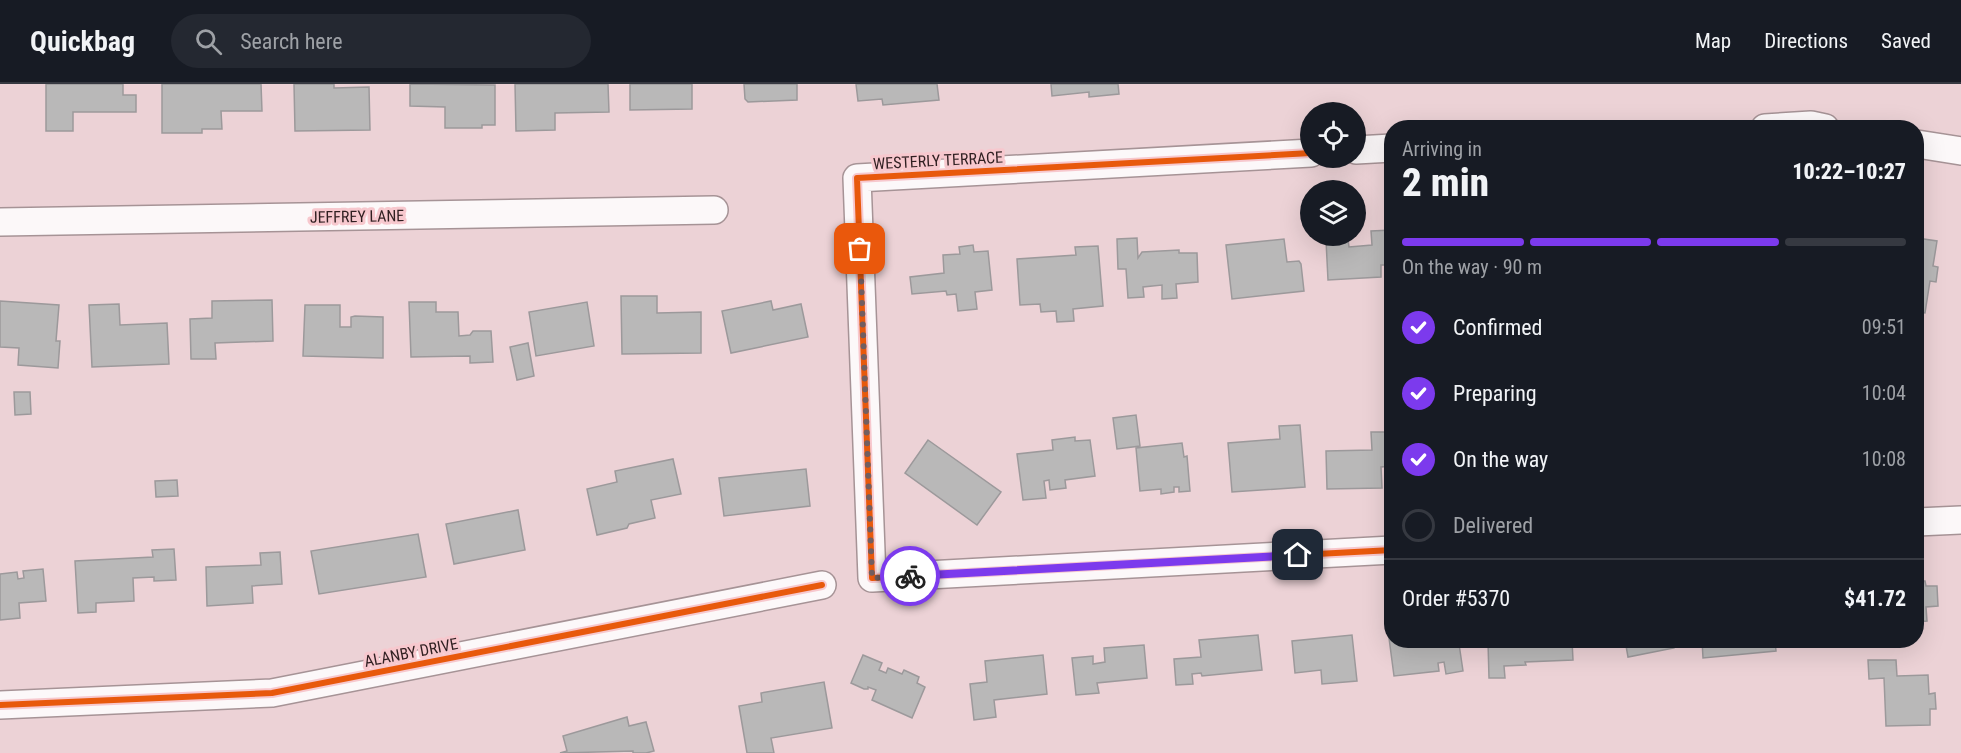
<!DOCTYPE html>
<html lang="en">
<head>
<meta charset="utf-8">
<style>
  :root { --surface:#171b24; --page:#242831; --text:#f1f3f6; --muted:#9ea1a6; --line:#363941; --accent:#7c3aed }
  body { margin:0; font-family:"Roboto Condensed",sans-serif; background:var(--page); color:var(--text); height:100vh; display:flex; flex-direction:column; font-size:22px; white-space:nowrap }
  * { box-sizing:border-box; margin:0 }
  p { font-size:20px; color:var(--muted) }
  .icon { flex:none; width:33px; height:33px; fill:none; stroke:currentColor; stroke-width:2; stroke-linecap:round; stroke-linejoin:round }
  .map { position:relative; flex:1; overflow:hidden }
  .panel { position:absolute; left:1384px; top:36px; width:540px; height:528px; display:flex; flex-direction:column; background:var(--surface); border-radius:24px; box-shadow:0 6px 24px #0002 }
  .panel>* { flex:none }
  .tools { position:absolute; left:1300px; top:18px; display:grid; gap:12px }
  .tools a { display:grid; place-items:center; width:66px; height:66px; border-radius:50%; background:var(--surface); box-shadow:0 6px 24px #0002; font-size:30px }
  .pin { position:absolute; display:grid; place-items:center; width:51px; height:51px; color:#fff; margin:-26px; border-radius:12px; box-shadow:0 3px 9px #0006 }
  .courier { position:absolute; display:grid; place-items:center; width:60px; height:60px; margin:-30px; border:4px solid #7c3aed; border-radius:50%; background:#fff; color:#222; box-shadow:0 2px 8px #0007 }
  .overview em { font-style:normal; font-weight:800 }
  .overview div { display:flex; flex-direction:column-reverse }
  .overview { display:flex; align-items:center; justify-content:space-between; height:102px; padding:0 18px }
  h1 { font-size:39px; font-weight:800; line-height:45px }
  .bar { display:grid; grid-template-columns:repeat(4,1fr); gap:9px 6px; align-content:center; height:72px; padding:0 18px }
  .bar i { height:8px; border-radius:4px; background:var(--line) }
  .bar .on { background:var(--accent) }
  .bar p { grid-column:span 4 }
  .line { display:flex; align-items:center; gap:15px; padding:0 18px; border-top:2px solid var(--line) }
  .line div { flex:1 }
  ol { padding:0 18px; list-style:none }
  li { display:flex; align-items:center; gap:18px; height:66px }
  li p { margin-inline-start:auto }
  li .icon { padding:6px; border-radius:50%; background:var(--accent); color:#fff; stroke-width:4 }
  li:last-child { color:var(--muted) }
  li i { width:33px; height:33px; border:3px solid var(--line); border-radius:50% }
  header { display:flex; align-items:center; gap:36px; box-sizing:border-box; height:84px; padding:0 30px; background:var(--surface); border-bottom:2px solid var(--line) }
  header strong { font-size:28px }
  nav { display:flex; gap:33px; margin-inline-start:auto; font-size:21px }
  .search { width:420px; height:54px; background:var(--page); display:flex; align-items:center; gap:15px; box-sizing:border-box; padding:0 21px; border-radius:33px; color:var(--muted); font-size:22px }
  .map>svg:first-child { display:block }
</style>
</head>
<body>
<header>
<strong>Quickbag</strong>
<div class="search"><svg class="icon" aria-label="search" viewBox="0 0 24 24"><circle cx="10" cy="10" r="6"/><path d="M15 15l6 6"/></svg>Search here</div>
<nav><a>Map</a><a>Directions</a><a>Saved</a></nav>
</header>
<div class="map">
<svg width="1961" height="669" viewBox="0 0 1961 669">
  <rect width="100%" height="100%" fill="#ecd2d6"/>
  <g fill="#b9b8b8" stroke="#9c999b" stroke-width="1.5">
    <polygon points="46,0 123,0 123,11 136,11 136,28 73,28 73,47 46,47"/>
    <polygon points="162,0 261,0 262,27 221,27 222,45 202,45 202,49 162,49"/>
    <polygon points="294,0 334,0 334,4 369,3 370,46 295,47"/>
    <polygon points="410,0 495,1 495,41 482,41 482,44 445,44 445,23 410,22"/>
    <polygon points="515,0 608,0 609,28 555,29 555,46 516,47"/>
    <polygon points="630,0 692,0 692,25 630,26"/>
    <polygon points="744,0 797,0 797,16 748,18 745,15"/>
    <polygon points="856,0 937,0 939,16 883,21 882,15 858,17"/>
    <polygon points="1051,0 1118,0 1119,10 1089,13 1089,8 1052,12"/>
    <polygon points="1392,146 1392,181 1381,181 1381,193 1328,196 1326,156 1348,155 1349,163 1372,161 1371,147"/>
    <polygon points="1137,154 1138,174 1142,168 1179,166 1179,169 1197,169 1198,198 1176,200 1177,214 1162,215 1162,201 1143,203 1144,213 1128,214 1126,185 1118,185 1117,155"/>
    <polygon points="1917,154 1937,157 1933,182 1938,183 1936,198 1930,197 1925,229 1917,228"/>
    <polygon points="1284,155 1287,178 1299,177 1301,180 1304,207 1232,215 1226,161"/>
    <polygon points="973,161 974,168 988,167 992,206 975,208 977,225 958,227 956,210 947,211 946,207 912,210 910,193 944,189 943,171 960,170 959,163"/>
    <polygon points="1098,162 1103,222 1073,225 1074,237 1057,238 1056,227 1041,228 1040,220 1020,221 1017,175 1076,171 1075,163"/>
    <polygon points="621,212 657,212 657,229 701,228 701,269 622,270"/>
    <polygon points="272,216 273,257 215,259 216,275 191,275 190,235 212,234 212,217"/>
    <polygon points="0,217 59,221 56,257 60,257 58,284 18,281 19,264 0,263"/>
    <polygon points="771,217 773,226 801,220 808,253 731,269 722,227"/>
    <polygon points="409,218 436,218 436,228 458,228 459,252 470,251 473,247 491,247 493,278 470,279 470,272 411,273"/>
    <polygon points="587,218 594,262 536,272 529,228"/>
    <polygon points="119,220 120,241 167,239 169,280 92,283 89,221"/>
    <polygon points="305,221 340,221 340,243 351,243 351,233 355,232 383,233 383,274 303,272"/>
    <polygon points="528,259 534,292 517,296 510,263"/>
    <polygon points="14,308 30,308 31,330 15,331"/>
    <polygon points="1136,331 1140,362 1117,365 1113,334"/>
    <polygon points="1300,341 1305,403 1232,408 1228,359 1280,355 1279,342"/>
    <polygon points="1371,348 1392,348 1392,382 1381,383 1382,404 1327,405 1326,367 1372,366"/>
    <polygon points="1075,353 1075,357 1090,356 1095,392 1065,396 1066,404 1050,406 1049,396 1044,397 1046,414 1023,416 1017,370 1053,366 1052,356"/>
    <polygon points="928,356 1001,408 977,441 905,389"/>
    <polygon points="1182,359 1184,373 1187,372 1190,407 1179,408 1179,403 1174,403 1174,408 1161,410 1161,405 1140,407 1136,364"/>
    <polygon points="673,375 681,410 651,416 655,434 629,440 627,444 597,451 587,405 617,398 615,387"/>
    <polygon points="806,385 810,422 724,432 719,394"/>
    <polygon points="177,396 178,412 156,413 155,397"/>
    <polygon points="518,426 525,466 454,480 446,440"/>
    <polygon points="418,450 426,493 319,510 311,467"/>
    <polygon points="174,465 176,496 154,497 154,493 133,494 134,517 96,519 96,528 78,529 75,477 153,473 152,466"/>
    <polygon points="280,468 282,500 252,502 253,519 207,522 206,483 261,481 260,469"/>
    <polygon points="43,485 46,517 19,519 20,534 0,536 0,490 17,488 18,495 24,494 23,487"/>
    <polygon points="1917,497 1925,497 1926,502 1937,502 1938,522 1926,523 1927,537 1917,538"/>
    <polygon points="1258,551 1262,586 1202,592 1201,589 1192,590 1193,600 1176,601 1174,575 1201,573 1199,556"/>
    <polygon points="1352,551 1357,597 1322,600 1321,586 1295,589 1292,557"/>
    <polygon points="1389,554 1392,554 1392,556 1435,556 1435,563 1459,560 1463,587 1446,590 1444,578 1438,579 1439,587 1394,592"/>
    <polygon points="1518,556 1572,556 1573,576 1525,578 1526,581 1504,582 1505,594 1489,594 1488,558"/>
    <polygon points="1625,556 1673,556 1674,564 1628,573"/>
    <polygon points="1702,556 1775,556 1776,567 1703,574"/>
    <polygon points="1144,561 1147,594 1097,599 1099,609 1076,611 1072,574 1093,572 1093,580 1105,578 1104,564"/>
    <polygon points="863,571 882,579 879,586 886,589 888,584 902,590 904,586 919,593 917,599 925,603 912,634 872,616 876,606 868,603 868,605 864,605 851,599"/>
    <polygon points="1043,571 1047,610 994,616 996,633 974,636 970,600 987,598 985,577"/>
    <polygon points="1868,576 1896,576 1897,592 1928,591 1929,610 1935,609 1936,625 1930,625 1930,641 1886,642 1884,594 1869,595"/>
    <polygon points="824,598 832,644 771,654 774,669 747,669 739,622 762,618 761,609"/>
    <polygon points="627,633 629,642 646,638 654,667 646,669 633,669 633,667 560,669 567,667 563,652"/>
  </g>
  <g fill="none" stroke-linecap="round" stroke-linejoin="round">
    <defs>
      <g id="minor">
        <polyline points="1765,44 1811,41 1825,44"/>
        <polyline points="1917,60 1961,67"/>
        <polyline points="1356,66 1392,64"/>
        <polyline points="1311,69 857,94 872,494 1392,466"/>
        <polyline points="0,138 714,126"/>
        <polyline points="1917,438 1961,436"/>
        <polyline points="0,621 272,609 822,501"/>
      </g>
    </defs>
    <use href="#minor" stroke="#a69396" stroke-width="30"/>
    <use href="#minor" stroke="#fcf8f9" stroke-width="27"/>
    <defs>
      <g id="cycleway">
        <polyline points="1311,69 857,94 872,494 1392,466"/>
        <polyline points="0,621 272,609 822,501"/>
      </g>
    </defs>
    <use href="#cycleway" stroke="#f7c8ce" stroke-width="10"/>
    <use href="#cycleway" stroke="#e8590c" stroke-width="6"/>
  </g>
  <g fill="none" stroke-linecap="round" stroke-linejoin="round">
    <polyline stroke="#725e60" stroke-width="6" stroke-dasharray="0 10.8" points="860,165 872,494 910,492"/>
    <polyline stroke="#7c3aed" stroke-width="8" points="910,492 1298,471"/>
  </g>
  <g text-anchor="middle" stroke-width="6" stroke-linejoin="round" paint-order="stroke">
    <g font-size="16" fill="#301f21" stroke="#f7c8ce">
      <text transform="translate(938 76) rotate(-3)" y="6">WESTERLY TERRACE</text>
      <text transform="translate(357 132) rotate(-1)" y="6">JEFFREY LANE</text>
      <text transform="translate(411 568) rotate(-11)" y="6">ALANBY DRIVE</text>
    </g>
  </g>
</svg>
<div class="tools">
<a><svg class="icon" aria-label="locate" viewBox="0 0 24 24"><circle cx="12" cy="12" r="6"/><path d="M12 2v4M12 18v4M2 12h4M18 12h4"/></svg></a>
<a><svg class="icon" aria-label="layers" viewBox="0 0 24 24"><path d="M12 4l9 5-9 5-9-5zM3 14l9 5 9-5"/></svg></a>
</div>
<div class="pin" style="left:860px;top:165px;background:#ea580c"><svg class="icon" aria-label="bag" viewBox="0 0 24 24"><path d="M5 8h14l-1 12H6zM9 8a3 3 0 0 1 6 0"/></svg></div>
<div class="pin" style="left:1298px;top:471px;background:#1f2937"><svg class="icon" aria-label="home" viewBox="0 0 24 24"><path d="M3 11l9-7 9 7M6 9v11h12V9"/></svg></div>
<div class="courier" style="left:910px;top:492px"><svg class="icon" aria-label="bike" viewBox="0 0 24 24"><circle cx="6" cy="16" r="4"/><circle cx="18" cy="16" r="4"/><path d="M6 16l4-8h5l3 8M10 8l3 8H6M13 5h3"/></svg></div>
<section class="panel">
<div class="overview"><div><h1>2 min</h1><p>Arriving in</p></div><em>10:22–10:27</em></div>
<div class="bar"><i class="on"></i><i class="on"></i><i class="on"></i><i></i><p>On the way · 90 m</p></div>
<ol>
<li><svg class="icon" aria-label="check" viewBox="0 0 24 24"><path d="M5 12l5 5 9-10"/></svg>Confirmed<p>09:51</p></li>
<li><svg class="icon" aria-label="check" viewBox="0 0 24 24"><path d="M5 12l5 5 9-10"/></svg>Preparing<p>10:04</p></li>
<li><svg class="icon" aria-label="check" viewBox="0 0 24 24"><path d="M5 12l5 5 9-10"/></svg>On the way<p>10:08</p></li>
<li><i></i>Delivered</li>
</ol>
<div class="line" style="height:78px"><div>Order #5370</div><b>$41.72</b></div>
</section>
</div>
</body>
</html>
